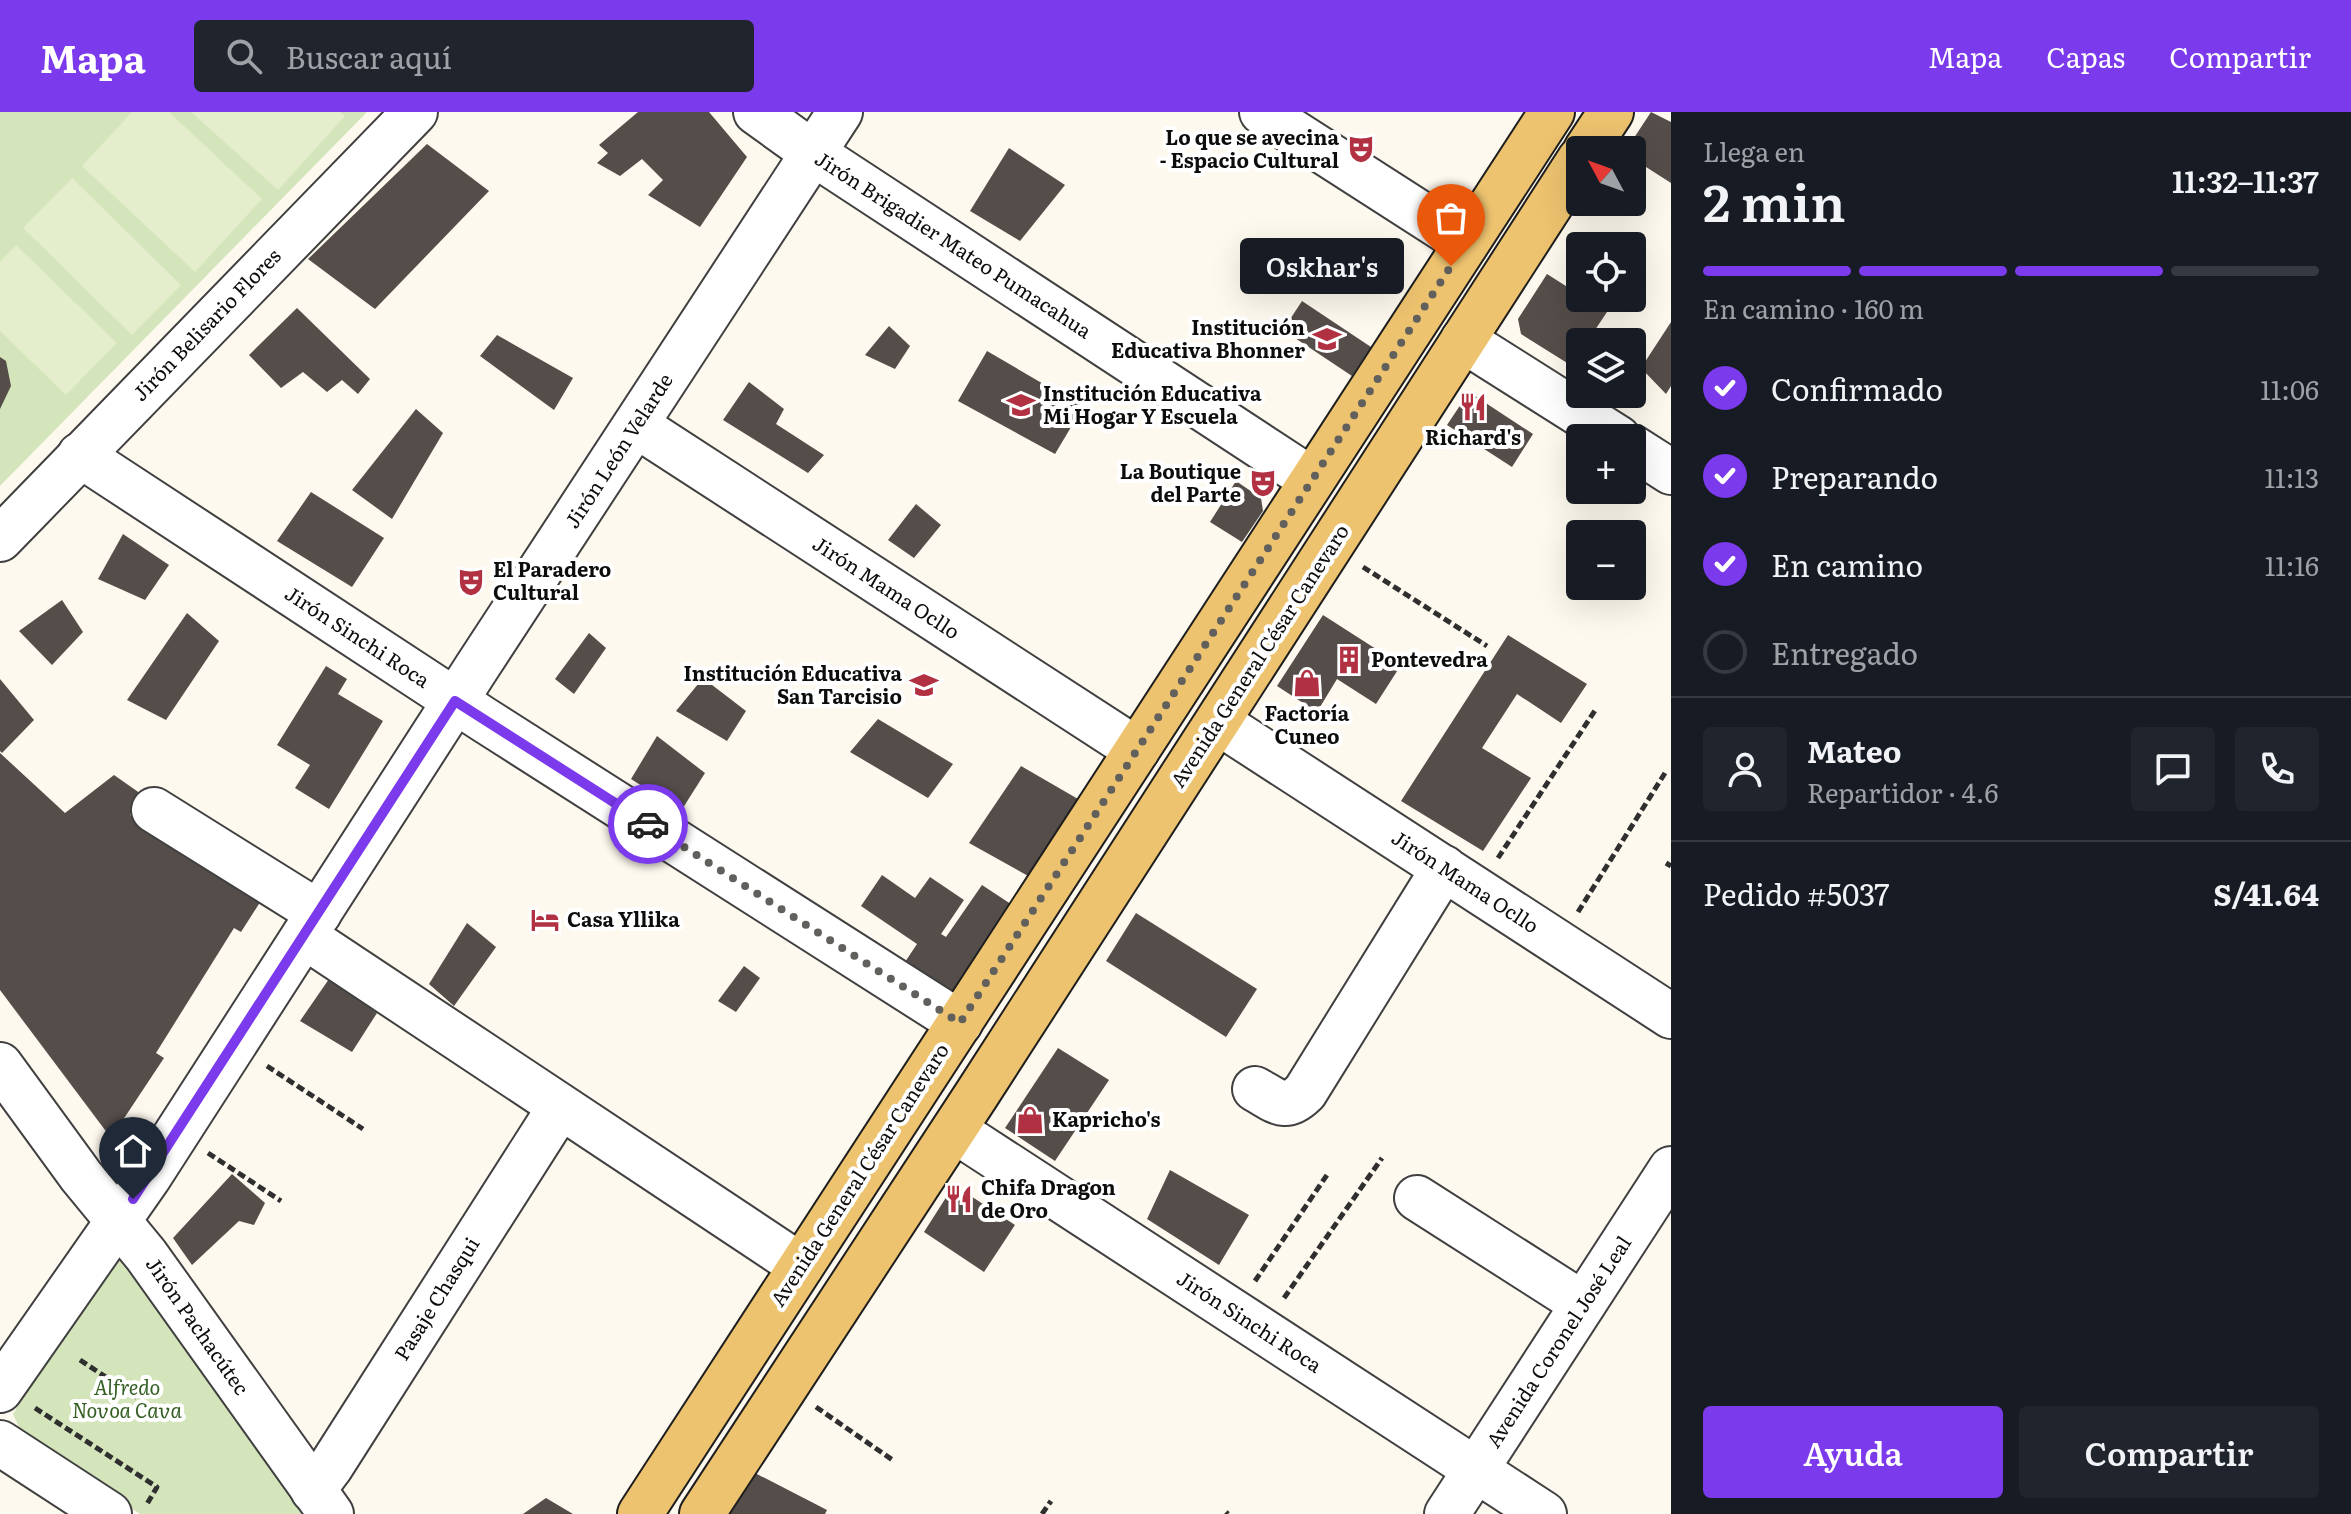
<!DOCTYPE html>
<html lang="es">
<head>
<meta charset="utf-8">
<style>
  :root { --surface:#171b24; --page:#20242c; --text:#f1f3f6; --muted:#9ea1a6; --line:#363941; --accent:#7c3aed }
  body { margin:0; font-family:Literata,serif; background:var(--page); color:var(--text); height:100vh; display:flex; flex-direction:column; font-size:30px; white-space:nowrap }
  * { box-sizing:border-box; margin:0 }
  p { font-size:26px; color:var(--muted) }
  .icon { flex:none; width:44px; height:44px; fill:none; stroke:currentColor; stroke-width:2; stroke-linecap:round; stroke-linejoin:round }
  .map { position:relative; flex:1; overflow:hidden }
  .drawer { display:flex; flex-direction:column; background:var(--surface); width:680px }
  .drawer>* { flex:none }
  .needle { width:52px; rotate:311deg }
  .controls { position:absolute; left:1566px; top:24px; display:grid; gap:16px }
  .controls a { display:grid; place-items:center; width:80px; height:80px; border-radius:8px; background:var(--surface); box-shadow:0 8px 32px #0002; font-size:40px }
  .pin { position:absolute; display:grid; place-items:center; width:68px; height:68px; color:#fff; margin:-82px -34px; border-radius:50% 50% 50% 0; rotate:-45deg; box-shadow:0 0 8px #0007 }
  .pin .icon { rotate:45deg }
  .courier { position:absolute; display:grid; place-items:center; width:80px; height:80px; margin:-40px; border:6px solid #7c3aed; border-radius:50%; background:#fff; color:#222; box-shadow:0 2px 10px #0007 }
  .bubble { position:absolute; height:56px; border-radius:8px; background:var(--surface); box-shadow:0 8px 32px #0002; font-size:26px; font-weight:600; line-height:56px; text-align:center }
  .summary em { font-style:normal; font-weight:600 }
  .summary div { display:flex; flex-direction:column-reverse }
  .summary { display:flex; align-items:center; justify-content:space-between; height:136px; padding:0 32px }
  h1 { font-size:52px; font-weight:600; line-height:60px }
  .bar { display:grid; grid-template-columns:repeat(4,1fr); gap:12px 8px; align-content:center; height:96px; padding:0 32px }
  .bar i { height:10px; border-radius:6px; background:var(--line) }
  .bar .on { background:var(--accent) }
  .bar p { grid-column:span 4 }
  .line { display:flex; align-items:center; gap:20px; padding:0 32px; border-top:2px solid var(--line) }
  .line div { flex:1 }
  .round { display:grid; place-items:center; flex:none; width:84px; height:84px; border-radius:8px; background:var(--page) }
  ol { padding:0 32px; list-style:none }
  li { display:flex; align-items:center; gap:24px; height:88px }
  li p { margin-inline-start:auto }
  li .icon { padding:8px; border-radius:50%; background:var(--accent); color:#fff; stroke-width:4 }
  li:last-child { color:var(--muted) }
  li i { width:44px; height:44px; border:4px solid var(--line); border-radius:50% }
  .action { display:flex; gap:16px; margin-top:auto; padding:16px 32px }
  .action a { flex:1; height:92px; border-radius:8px; background:var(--accent); color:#fff; font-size:32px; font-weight:600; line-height:92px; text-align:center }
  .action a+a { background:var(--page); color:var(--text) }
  header { display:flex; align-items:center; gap:48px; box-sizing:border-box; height:112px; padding:0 40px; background:var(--accent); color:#fff }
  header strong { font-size:38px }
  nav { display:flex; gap:44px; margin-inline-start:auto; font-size:28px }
  .search { width:560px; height:72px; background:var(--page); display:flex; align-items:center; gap:20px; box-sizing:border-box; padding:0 28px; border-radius:8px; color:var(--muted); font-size:30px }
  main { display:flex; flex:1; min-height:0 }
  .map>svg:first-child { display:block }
</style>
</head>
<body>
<header>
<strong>Mapa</strong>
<div class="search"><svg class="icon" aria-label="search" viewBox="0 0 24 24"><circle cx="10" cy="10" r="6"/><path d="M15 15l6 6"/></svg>Buscar aquí</div>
<nav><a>Mapa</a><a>Capas</a><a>Compartir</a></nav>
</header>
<main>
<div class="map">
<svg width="1671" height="1402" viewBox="0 0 1671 1402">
  <rect width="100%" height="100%" fill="#fef9ee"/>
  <g fill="#d4e5bb">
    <polygon points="0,0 367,0 0,374"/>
    <polygon points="111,1146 136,1147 320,1402 140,1402 24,1326 13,1302"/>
  </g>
  <g fill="#e4edcc">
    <polygon points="132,0 169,0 262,87 195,160 82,54"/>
    <polygon points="191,0 340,0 345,4 278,78"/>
    <polygon points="72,66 181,173 132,223 23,116"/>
    <polygon points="16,133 117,231 66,283 0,219 0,150"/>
  </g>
  <g fill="#554d4a">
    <polygon points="638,0 709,0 747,45 700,115 648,83 663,68 642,47 620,64 597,51 608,41 599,33"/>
    <polygon points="1651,0 1671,10 1671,71 1632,46 1632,38 1626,38"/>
    <polygon points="427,32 489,79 375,197 308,147"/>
    <polygon points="1009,36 1065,73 1020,129 970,99"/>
    <polygon points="1547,162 1580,183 1580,186 1585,186 1607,200 1587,230 1580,230 1580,241 1572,254 1521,222 1518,207"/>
    <polygon points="1302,189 1371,235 1352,264 1283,218"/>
    <polygon points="297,196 370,267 358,282 342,268 327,280 303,260 281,276 249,243"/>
    <polygon points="1671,210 1671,274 1666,282 1641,256"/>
    <polygon points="889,214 910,234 895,257 865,243"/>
    <polygon points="497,223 573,266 554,298 480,244"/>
    <polygon points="987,239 1083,295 1055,342 958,289"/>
    <polygon points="0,245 6,249 11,274 0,297"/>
    <polygon points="749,270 784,297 776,312 824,343 808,361 723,308"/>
    <polygon points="1469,280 1533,322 1512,355 1447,313"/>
    <polygon points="416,297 443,321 392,407 352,378"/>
    <polygon points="1236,369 1261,386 1263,399 1242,430 1210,410"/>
    <polygon points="311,380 384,426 352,475 277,429"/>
    <polygon points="916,392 941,413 914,446 888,428"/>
    <polygon points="123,422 169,453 145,488 98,467"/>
    <polygon points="62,488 83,520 52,553 19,519"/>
    <polygon points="187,501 219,529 166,608 127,588"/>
    <polygon points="1323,503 1401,553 1376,592 1337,567 1317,600 1277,574"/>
    <polygon points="589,521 606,536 574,582 555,567"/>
    <polygon points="1508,523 1587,572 1561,611 1517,582 1482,636 1531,666 1483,739 1401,689"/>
    <polygon points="326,554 347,567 338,582 383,609 329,697 295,676 310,653 277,633"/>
    <polygon points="703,566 746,599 727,629 676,599"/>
    <polygon points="0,567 34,608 2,641 0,639"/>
    <polygon points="878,607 953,652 928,686 850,640"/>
    <polygon points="657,624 705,661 681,699 631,667"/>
    <polygon points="0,641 65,701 114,663 144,684 130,703 208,753 264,784 241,820 234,816 156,941 164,946 111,1026 0,878"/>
    <polygon points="1021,654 1078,687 1030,765 969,731"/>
    <polygon points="882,763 915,786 930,765 964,788 941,822 946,825 982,773 1020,798 954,883 905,850 917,832 861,794"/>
    <polygon points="1136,801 1257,877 1226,925 1106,849"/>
    <polygon points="467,811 496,835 454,894 429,872"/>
    <polygon points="744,854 760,866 736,900 718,889"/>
    <polygon points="329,867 377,901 352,940 300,909"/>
    <polygon points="1058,936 1109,968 1055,1049 1005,1016"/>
    <polygon points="1170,1058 1249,1103 1219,1153 1147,1107"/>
    <polygon points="232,1062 265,1091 254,1113 239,1109 192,1153 173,1126"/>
    <polygon points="954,1073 1015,1113 984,1160 924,1120"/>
    <polygon points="753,1360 827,1398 825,1402 730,1402"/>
    <polygon points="546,1386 573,1402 523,1402"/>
  </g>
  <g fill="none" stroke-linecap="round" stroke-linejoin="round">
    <defs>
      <g id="minor">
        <polyline points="756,0 813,41 1312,368"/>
        <polyline points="1262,0 1466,131"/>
        <polyline points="1463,228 1618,326"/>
        <polyline points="636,313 1137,638"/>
        <polyline points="1632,335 1671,360"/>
        <polyline points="80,343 483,607 960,911"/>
        <polyline points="0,427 415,0"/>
        <polyline points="1218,610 1671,904"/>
        <polyline points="154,698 319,801"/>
        <polyline points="304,824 801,1154"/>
        <polyline points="0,953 81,1064 146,1143 331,1402"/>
        <path d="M 1255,977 C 1277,989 1285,1000 1305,980 L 1444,756"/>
        <polyline points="954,1018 1544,1402"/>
        <polyline points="1417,1086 1583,1192"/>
        <polyline points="0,1278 148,1066 477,555 840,0"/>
        <polyline points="0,1331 109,1402"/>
        <polyline points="313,1378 331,1354 560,995"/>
        <polyline points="1447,1402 1671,1057"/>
      </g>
      <g id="major">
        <polyline points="1586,38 1611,0"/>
        <polyline points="640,1402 1552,0"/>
        <polyline points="702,1402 977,982 1580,47"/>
      </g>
    </defs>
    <use href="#minor" stroke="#404040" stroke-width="48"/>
    <use href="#major" stroke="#1e1e1e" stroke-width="48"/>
    <g stroke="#2f2f2f" stroke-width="5" stroke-dasharray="8 4" stroke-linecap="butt">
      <polyline points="1363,455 1487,534"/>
      <polyline points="1498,746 1596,597"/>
      <polyline points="1666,751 1671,754"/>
      <polyline points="1578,800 1665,661"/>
      <polyline points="267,954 363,1017"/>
      <polyline points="208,1041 281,1089"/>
      <polyline points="1255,1169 1329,1060"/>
      <polyline points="1284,1186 1382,1046"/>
      <polyline points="80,1248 139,1287"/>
      <polyline points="816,1295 894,1349"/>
      <polyline points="35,1296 157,1375 147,1392"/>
      <polyline points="1226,1400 1228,1402"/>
      <polyline points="1042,1402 1051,1389"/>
    </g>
    <use href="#minor" stroke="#fff" stroke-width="44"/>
    <use href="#major" stroke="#edc36f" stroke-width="44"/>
  </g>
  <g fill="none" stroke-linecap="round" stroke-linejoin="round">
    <polyline stroke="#61605c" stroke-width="8" stroke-dasharray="0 14.4" points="648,712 960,911 1451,154"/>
    <polyline stroke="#7c3aed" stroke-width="10" points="133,1087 455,589 648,712"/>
  </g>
  <defs>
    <symbol id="theatre-bare" viewBox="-9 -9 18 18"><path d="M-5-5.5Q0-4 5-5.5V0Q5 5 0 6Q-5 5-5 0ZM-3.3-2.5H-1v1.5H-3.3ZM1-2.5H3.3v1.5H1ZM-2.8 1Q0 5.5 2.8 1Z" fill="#b13142" stroke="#fff" stroke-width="2.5" paint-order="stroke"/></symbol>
    <symbol id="school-bare" viewBox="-9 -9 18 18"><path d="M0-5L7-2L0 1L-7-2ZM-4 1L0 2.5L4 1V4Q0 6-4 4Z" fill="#b13142" stroke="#fff" stroke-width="2.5" paint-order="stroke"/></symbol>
    <symbol id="restaurant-bare" viewBox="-9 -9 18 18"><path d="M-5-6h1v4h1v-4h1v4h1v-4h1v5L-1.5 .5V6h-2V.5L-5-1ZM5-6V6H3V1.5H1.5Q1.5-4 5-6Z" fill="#b13142" stroke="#fff" stroke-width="2.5" paint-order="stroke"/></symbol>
    <symbol id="building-bare" viewBox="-9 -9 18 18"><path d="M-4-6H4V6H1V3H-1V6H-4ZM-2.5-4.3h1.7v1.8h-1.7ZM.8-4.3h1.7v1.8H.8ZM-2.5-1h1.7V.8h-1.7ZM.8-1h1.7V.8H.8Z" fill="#b13142" stroke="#fff" stroke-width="2.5" paint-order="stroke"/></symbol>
    <symbol id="shop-bare" viewBox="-9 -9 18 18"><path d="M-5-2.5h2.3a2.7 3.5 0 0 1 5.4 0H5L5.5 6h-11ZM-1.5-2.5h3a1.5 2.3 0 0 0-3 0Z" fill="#b13142" stroke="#fff" stroke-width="2.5" paint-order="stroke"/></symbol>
    <symbol id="hotel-bare" viewBox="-9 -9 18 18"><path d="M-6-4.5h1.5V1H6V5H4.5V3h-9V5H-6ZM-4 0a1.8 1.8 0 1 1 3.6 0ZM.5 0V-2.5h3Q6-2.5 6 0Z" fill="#b13142" stroke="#fff" stroke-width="2.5" paint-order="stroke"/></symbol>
  </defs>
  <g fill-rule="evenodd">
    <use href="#theatre-bare" x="1341" y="17" width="40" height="40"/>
    <use href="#school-bare" x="1307" y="207" width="40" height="40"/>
    <use href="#school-bare" x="1001" y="273" width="40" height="40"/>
    <use href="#restaurant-bare" x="1453" y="275" width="40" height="40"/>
    <use href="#theatre-bare" x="1243" y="351" width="40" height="40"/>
    <use href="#theatre-bare" x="451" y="450" width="40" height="40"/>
    <use href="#building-bare" x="1329" y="528" width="40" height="40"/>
    <use href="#shop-bare" x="1287" y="551" width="40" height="40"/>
    <use href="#school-bare" x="904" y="553" width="40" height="40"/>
    <use href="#hotel-bare" x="525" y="788" width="40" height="40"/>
    <use href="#shop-bare" x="1010" y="988" width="40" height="40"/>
    <use href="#restaurant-bare" x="939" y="1067" width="40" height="40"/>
  </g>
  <g text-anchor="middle" stroke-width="8" stroke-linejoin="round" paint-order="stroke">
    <g font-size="20" font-weight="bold" fill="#0d0d0d" stroke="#fff" text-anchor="start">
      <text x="1339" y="33" text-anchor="end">Lo que se avecina<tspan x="1339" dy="23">- Espacio Cultural</tspan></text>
      <text x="1305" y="223" text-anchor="end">Institución<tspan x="1305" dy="23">Educativa Bhonner</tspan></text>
      <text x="1043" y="289">Institución Educativa<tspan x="1043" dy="23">Mi Hogar Y Escuela</tspan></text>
      <text x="1473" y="333" text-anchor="middle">Richard's</text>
      <text x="1241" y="367" text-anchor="end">La Boutique<tspan x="1241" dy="23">del Parte</tspan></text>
      <text x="493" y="465">El Paradero<tspan x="493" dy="23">Cultural</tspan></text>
      <text x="1371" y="555">Pontevedra</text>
      <text x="902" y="569" text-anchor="end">Institución Educativa<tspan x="902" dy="23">San Tarcisio</tspan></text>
      <text x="1307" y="609" text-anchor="middle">Factoría<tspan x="1307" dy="23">Cuneo</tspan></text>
      <text x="567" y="815">Casa Yllika</text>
      <text x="1052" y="1015">Kapricho's</text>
      <text x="981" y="1083">Chifa Dragon<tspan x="981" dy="23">de Oro</tspan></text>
    </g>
    <g font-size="20" fill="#0d0d0d" stroke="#fff">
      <text transform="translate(953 133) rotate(33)" y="7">Jirón Brigadier Mateo Pumacahua</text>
      <text transform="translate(207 213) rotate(-46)" y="7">Jirón Belisario Flores</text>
      <text transform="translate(619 339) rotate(-57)" y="7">Jirón León Velarde</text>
      <text transform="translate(886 476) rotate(33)" y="7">Jirón Mama Ocllo</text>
      <text transform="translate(357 525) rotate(33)" y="7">Jirón Sinchi Roca</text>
      <text transform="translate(1260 544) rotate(-57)" y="7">Avenida General César Canevaro</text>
      <text transform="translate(1465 770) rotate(33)" y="7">Jirón Mama Ocllo</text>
      <text transform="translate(860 1063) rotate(-57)" y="7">Avenida General César Canevaro</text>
      <text transform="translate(437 1187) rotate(-58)" y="7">Pasaje Chasqui</text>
      <text transform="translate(1249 1210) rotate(33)" y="7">Jirón Sinchi Roca</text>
      <text transform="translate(197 1214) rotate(55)" y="7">Jirón Pachacútec</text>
      <text transform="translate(1559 1230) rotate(-57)" y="7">Avenida Coronel José Leal</text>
    </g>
    <g font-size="20" font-style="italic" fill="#345f23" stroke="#fff">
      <text x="127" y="1283">Alfredo<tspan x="127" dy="23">Novoa Cava</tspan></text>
    </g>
  </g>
</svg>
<div class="controls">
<a><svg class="needle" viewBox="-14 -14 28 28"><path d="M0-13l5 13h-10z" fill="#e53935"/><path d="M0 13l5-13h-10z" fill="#9ea1a6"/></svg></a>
<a><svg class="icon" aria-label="locate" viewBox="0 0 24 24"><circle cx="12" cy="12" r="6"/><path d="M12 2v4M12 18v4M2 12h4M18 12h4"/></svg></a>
<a><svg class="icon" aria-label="layers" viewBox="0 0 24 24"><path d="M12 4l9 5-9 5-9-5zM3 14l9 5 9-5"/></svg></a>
<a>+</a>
<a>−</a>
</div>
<div class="pin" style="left:1451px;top:154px;background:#ea580c"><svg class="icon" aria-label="bag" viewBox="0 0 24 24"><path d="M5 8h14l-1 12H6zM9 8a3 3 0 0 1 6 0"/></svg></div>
<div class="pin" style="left:133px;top:1087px;background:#1f2937"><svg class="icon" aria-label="home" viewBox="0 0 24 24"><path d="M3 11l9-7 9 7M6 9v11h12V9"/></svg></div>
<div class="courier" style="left:648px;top:712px"><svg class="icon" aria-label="car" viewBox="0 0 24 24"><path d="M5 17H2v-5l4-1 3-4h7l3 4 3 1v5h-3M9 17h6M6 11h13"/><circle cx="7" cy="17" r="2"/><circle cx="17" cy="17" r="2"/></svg></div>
<div class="bubble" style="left:1240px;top:126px;width:164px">Oskhar's</div>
</div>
<section class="drawer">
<div class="summary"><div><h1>2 min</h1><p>Llega en</p></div><em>11:32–11:37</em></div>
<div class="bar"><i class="on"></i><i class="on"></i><i class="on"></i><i></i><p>En camino · 160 m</p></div>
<ol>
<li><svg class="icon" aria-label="check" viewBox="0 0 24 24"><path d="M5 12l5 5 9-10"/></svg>Confirmado<p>11:06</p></li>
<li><svg class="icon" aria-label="check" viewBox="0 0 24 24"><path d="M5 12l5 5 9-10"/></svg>Preparando<p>11:13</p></li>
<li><svg class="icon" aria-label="check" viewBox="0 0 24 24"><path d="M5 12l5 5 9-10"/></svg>En camino<p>11:16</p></li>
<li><i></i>Entregado</li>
</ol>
<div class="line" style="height:144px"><a class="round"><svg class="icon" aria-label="person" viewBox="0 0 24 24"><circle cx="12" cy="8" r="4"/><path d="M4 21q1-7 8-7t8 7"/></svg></a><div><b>Mateo</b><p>Repartidor · 4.6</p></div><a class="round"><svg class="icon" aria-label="chat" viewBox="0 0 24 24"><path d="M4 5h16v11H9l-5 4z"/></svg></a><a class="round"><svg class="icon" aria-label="phone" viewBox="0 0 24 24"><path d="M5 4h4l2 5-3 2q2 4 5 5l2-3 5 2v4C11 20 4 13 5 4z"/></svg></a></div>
<div class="line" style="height:104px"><div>Pedido #5037</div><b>S/41.64</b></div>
<div class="action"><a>Ayuda</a><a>Compartir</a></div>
</section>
</main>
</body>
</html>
